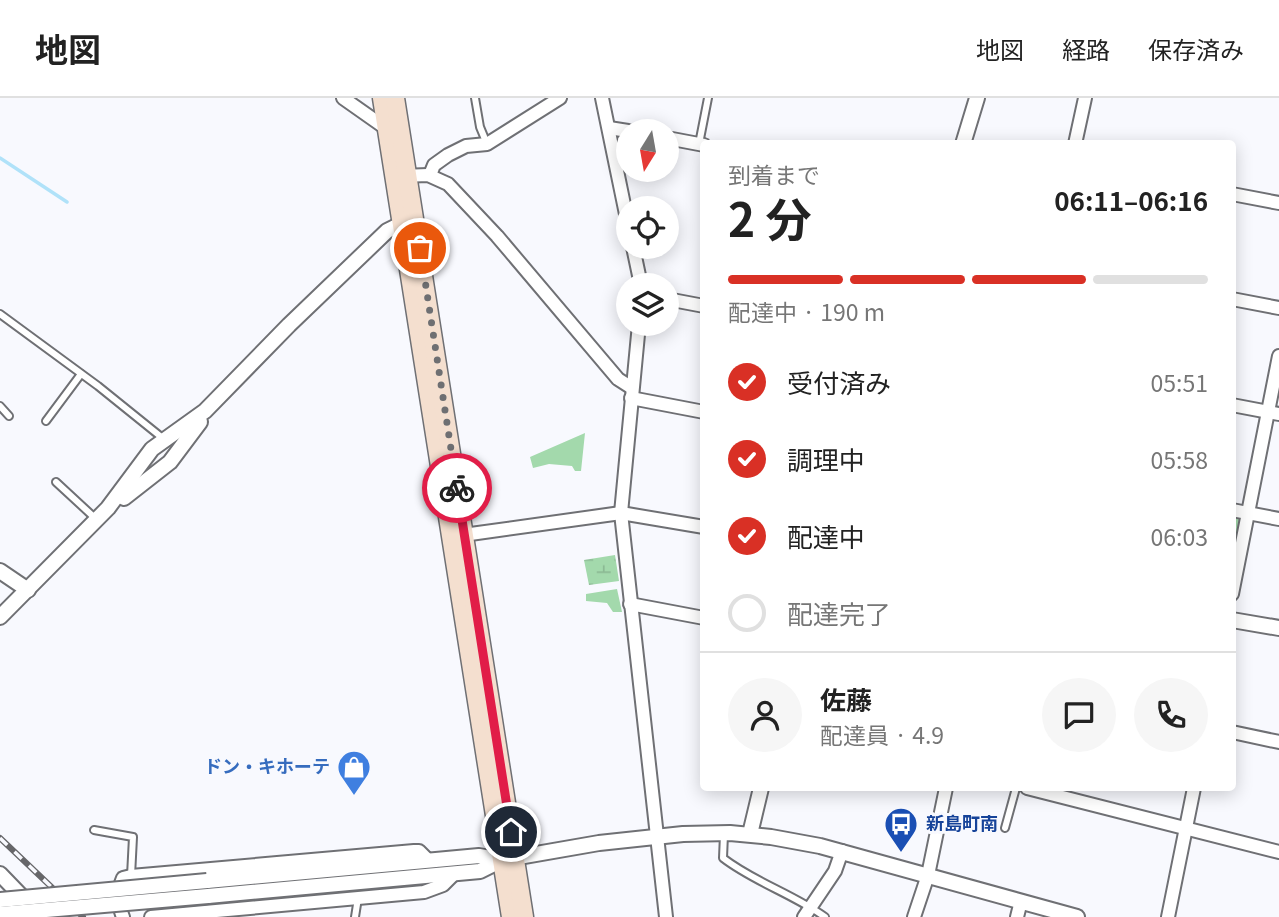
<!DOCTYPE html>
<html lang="ja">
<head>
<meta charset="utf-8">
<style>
  :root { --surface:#fff; --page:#f6f6f6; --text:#222; --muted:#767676; --line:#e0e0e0; --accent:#d93025 }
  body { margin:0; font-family:Georgia,"Noto Sans JP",serif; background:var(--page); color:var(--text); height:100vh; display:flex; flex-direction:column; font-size:26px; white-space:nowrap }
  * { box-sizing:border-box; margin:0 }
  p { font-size:23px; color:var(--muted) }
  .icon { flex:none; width:38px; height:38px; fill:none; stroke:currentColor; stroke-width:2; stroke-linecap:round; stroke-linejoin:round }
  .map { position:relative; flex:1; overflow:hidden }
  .drawer { position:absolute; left:700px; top:42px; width:536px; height:651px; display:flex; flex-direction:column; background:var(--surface); border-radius:7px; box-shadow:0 4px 18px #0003 }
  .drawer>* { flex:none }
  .needle { width:46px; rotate:191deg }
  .fabs { position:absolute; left:616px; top:21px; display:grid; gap:14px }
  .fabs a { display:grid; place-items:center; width:63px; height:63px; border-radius:50%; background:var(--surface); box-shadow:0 4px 18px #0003; font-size:35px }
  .pin { position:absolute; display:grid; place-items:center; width:60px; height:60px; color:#fff; margin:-30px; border:4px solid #fff; border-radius:50%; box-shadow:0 2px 7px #0007 }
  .courier { position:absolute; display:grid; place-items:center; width:70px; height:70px; margin:-35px; border:5px solid #e11d48; border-radius:50%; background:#fff; color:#222; box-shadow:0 2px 9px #0007 }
  .overview em { font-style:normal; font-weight:700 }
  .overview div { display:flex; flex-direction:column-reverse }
  .overview { display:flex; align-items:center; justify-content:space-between; height:119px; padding:0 28px }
  h1 { font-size:46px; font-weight:700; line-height:52px }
  .bar { display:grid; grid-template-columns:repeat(4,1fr); gap:10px 7px; align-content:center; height:84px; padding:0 28px }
  .bar i { height:9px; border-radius:5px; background:var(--line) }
  .bar .selected { background:var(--accent) }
  .bar p { grid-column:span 4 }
  .line { display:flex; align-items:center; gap:18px; padding:0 28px; border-top:2px solid var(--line) }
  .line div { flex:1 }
  .round { display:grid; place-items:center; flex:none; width:74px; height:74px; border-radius:37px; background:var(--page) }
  ol { padding:0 28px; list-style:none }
  li { display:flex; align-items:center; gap:21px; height:77px }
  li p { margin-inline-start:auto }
  li .icon { padding:7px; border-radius:50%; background:var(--accent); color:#fff; stroke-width:4 }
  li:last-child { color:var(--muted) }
  li i { width:38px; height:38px; border:4px solid var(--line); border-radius:50% }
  header { display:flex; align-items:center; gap:42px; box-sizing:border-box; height:98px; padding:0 35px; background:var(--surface); border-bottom:2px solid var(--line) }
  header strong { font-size:33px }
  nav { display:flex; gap:38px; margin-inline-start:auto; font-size:24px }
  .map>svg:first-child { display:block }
</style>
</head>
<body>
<header>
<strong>地図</strong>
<nav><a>地図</a><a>経路</a><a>保存済み</a></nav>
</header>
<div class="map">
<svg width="1279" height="819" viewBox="0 0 1279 819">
  <defs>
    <pattern id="wetland-marsh" width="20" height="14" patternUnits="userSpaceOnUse" patternTransform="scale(1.75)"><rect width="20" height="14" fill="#a3d9ac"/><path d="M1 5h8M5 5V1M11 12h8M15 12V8" fill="none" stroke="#8cba94"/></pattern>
    <pattern id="park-crowns" width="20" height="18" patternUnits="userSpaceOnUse" patternTransform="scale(1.75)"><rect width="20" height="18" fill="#a3d9ac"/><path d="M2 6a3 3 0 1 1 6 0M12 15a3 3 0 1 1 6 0" fill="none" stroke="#8cba94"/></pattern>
  </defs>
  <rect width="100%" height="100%" fill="#f8f9fe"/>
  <g fill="#a3d9ac">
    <polygon points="585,335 581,373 575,373 572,368 549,366 533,370 530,359"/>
    <polygon points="617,491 622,514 613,514 607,505 586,503 586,496"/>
  </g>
  <polygon fill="url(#wetland-marsh)" points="615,457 619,483 589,487 584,462"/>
  <polygon fill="url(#park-crowns)" points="1232,412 1248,415 1232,496"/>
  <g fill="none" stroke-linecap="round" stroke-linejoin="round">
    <polyline stroke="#b0e2f9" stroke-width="3.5" points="0,60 67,104"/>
    <defs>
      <g id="service">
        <polyline points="475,0 480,29 487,46"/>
        <polyline points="699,46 708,0"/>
        <polyline points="0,216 98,288 165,342"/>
        <polyline points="0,308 9,318"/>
        <polyline points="46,323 81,276"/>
        <polyline points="56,384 96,421"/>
        <polyline points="1005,730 1016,690"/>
        <polyline points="94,732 133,739 131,778"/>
        <path d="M 724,736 L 723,760 C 754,784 793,796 825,819"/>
        <polyline points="355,819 358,800"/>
      </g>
      <g id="minor">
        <polyline points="343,0 387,31"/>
        <polyline points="602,0 628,126"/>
        <polyline points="609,30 628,33"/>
        <polyline points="667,40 704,47"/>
        <polyline points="1075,46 1085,0"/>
        <polyline points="430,77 434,67 448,57 466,48 487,46 560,0"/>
        <polyline points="401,78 428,77 448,86 497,138 618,281 632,290"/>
        <polyline points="1232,96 1279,105"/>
        <polyline points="633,149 641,187"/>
        <polyline points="667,201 704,208"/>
        <polyline points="1232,201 1279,210"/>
        <polyline points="639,226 621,415 666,819"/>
        <polyline points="631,300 704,314"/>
        <polyline points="1232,307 1279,316"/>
        <polyline points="1232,412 1279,421"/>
        <polyline points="456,438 621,415 704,429"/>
        <polyline points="1232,496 1279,258"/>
        <polyline points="630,506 704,520"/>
        <polyline points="1232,634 1279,644"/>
        <polyline points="1027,690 1279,754"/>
        <path d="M 123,819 C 118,808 118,791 123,780 L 131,778 L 414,753 L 419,753 L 428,762"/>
        <polyline points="151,819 424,794 443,787 455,775"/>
        <polyline points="804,819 835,773 842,753"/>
        <polyline points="914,819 928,777 946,690"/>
        <polyline points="1017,819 1021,803"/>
        <polyline points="1168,819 1194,690"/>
      </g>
      <g id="tertiary">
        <polyline points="963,46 977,0"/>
        <polyline points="124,400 170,364 200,324"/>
        <polyline points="0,473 28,492"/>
        <polyline points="0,519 108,410 152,351 205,313 289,227 387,133 401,126 409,124"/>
        <polyline points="1232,522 1279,530"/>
        <polyline points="750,736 761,690"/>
        <polyline points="0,776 28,805"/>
        <polyline points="207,783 479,758 502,762"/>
        <polyline points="208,798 480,773 502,762 599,745 683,736 730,735 771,739 820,748 1077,819"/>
      </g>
      <g id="secondary">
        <polyline points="382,0 511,819"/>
        <polyline points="395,0 524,819"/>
      </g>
    </defs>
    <use href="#service" stroke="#6f7074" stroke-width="10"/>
    <use href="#minor" stroke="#6f7074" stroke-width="16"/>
    <use href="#tertiary" stroke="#6f7074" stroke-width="18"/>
    <use href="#secondary" stroke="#6f7074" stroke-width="21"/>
    <use href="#service" stroke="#fff" stroke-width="6"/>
    <use href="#minor" stroke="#fff" stroke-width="12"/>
    <use href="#tertiary" stroke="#fff" stroke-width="14"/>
    <use href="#secondary" stroke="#f4dfcf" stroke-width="18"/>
    <defs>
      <polyline id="rail" points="0,740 83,819"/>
    </defs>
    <use href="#rail" stroke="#666669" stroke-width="6"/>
    <use href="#rail" stroke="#f8f9fe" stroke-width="3.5" stroke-dasharray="10" stroke-linecap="butt"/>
    <defs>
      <g id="tertiary-bridge">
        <polyline points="0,802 207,783"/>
        <polyline points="0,816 208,798"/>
      </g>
    </defs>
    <use href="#tertiary-bridge" stroke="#6f7074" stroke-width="18" stroke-linecap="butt"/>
    <use href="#tertiary-bridge" stroke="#fff" stroke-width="14"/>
  </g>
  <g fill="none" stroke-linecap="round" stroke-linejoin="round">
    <polyline stroke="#6e6f72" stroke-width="7" stroke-dasharray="0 12.6" points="420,150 457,390"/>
    <polyline stroke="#e11d48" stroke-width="9" points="457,390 511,734"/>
  </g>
  <defs>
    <symbol id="shop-pin" viewBox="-11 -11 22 30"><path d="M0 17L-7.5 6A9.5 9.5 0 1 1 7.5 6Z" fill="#3f7fe0" stroke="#f8f9fe"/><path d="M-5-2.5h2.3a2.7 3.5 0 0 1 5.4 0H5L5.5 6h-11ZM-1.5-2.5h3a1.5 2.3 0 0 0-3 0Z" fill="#fff"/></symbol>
    <symbol id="bus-pin" viewBox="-11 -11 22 30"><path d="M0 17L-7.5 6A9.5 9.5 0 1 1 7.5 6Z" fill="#1a4fb4" stroke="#f8f9fe"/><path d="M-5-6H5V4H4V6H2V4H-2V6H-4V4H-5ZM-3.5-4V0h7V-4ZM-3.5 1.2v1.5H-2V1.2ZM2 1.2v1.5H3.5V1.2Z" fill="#fff"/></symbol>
  </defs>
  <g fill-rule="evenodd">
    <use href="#shop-pin" x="335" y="650" width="38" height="52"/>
    <use href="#bus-pin" x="882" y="707" width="38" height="52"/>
  </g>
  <g text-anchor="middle" stroke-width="6" stroke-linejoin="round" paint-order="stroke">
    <g font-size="18" font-weight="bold" fill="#366cbe" stroke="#f8f9fe" text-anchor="end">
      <text x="330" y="675">ドン・キホーテ</text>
    </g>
    <g font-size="18" font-weight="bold" fill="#164399" stroke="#f8f9fe" text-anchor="start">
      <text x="926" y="732">新島町南</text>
    </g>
  </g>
</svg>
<div class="fabs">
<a><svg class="needle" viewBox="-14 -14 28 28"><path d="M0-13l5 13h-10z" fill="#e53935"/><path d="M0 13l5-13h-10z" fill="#767676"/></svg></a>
<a><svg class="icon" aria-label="locate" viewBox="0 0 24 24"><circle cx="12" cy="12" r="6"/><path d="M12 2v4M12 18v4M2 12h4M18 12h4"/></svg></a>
<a><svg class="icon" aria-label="layers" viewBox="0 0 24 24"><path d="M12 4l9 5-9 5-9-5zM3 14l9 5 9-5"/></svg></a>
</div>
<div class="pin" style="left:420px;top:150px;background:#ea580c"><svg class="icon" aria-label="bag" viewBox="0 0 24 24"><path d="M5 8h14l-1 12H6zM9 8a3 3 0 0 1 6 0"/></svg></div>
<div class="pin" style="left:511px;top:734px;background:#1f2937"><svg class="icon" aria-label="home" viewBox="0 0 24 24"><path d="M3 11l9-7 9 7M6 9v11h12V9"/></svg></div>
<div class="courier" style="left:457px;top:390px"><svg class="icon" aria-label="bike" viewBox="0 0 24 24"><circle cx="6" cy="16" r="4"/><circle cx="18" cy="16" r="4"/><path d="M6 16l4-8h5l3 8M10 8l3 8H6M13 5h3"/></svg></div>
<section class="drawer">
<div class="overview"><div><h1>2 分</h1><p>到着まで</p></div><em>06:11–06:16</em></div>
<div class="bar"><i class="selected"></i><i class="selected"></i><i class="selected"></i><i></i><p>配達中 · 190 m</p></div>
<ol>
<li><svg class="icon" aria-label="check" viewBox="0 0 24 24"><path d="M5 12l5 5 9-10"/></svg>受付済み<p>05:51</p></li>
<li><svg class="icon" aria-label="check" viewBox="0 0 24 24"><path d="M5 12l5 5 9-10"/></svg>調理中<p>05:58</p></li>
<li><svg class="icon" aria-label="check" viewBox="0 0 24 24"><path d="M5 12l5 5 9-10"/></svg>配達中<p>06:03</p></li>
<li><i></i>配達完了</li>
</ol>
<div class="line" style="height:126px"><a class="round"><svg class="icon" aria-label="person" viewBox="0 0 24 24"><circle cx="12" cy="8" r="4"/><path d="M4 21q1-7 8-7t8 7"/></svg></a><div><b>佐藤</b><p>配達員 · 4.9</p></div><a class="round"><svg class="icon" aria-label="chat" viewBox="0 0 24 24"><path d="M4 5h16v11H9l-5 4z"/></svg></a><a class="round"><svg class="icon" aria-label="phone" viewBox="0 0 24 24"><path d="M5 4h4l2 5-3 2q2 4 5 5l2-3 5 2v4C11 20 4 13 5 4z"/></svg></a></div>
</section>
</div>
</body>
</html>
